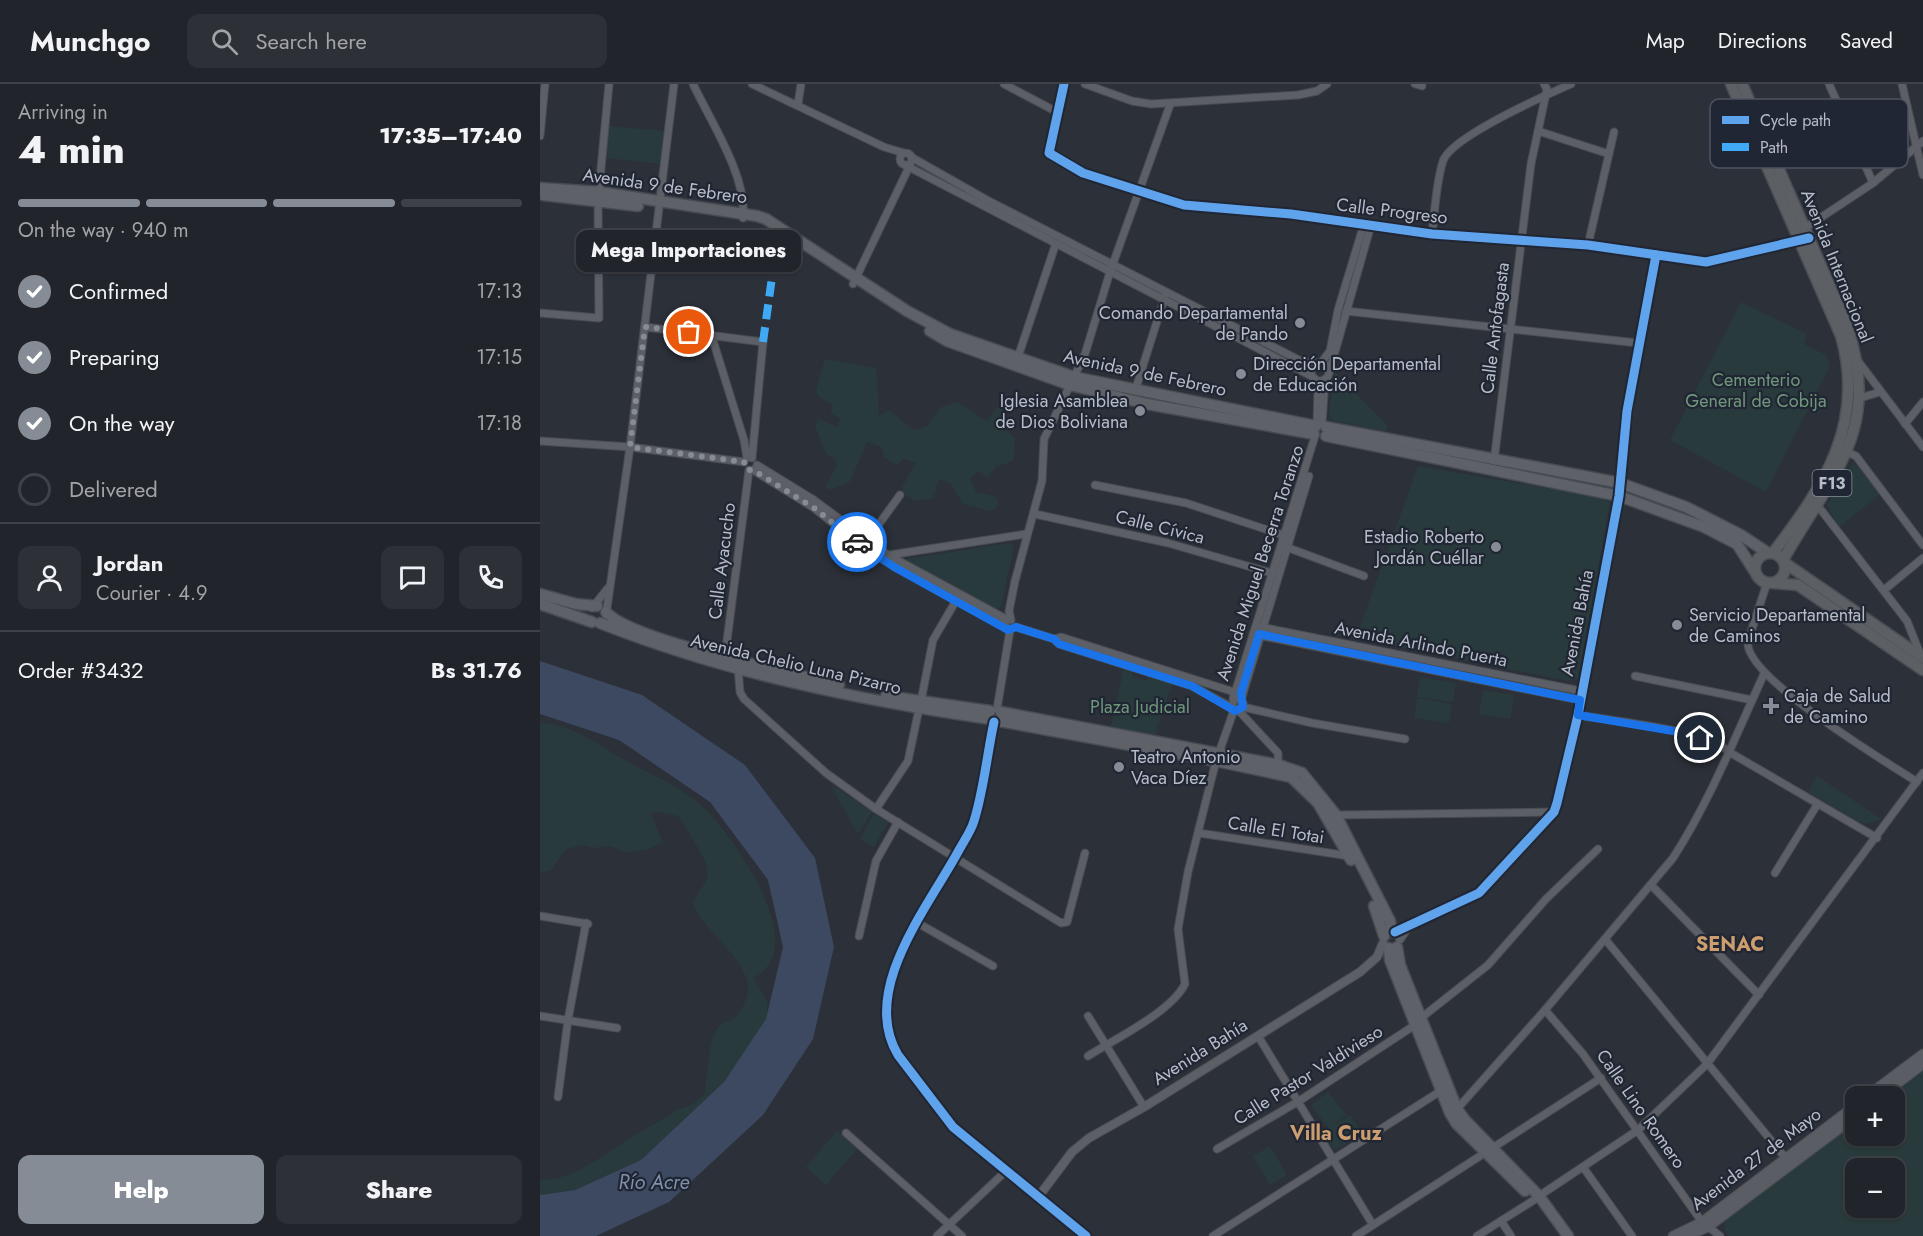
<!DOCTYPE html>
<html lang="en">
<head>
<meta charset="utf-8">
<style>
  :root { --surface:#21242a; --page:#2d3036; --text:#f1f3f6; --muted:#a2a4a8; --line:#3e4147; --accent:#868c96 }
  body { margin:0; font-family:Jost,sans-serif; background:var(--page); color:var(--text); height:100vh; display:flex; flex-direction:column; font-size:22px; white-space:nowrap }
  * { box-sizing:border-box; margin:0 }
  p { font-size:20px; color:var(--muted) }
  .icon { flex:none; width:33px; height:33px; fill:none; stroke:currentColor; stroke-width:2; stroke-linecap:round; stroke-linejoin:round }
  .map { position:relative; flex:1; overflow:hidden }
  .sheet { display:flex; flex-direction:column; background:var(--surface); width:540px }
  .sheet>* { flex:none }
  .fabs { position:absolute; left:1305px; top:1002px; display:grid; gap:12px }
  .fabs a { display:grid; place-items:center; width:60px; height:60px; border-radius:12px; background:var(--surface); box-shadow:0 2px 4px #0004,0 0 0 2px var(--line); font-size:30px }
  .pin { position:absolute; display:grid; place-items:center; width:51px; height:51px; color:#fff; margin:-26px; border:3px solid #fff; border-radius:50%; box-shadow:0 2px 6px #0007 }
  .courier { position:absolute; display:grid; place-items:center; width:60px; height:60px; margin:-30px; border:4px solid #1a73e8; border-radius:50%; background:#fff; color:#222; box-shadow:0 2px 8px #0007 }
  .bubble { position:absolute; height:42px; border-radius:12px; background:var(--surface); box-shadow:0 2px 4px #0004,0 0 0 2px var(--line); font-size:20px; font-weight:800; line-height:42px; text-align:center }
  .head em { font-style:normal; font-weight:800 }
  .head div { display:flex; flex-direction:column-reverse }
  .head { display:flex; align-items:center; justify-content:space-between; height:102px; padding:0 18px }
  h1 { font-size:39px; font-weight:800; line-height:45px }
  .bar { display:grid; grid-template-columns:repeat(4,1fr); gap:9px 6px; align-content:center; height:72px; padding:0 18px }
  .bar i { height:8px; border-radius:4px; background:var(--line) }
  .bar .selected { background:var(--accent) }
  .bar p { grid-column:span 4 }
  .line { display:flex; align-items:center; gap:15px; padding:0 18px; border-top:2px solid var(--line) }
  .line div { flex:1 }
  .round { display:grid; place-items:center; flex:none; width:63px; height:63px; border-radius:12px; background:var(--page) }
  ol { padding:0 18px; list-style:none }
  li { display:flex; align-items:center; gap:18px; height:66px }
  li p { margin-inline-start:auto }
  li .icon { padding:6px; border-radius:50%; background:var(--accent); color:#fff; stroke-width:4 }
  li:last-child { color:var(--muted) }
  li i { width:33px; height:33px; border:3px solid var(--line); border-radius:50% }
  .action { display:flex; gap:12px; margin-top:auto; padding:12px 18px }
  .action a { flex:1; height:69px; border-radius:12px; background:var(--accent); color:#fff; font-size:24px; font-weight:800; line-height:69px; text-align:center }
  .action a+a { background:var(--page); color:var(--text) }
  header { display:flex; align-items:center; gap:36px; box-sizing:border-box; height:84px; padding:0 30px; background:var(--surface); border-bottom:2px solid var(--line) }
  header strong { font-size:28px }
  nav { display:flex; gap:33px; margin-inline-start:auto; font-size:21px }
  .search { width:420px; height:54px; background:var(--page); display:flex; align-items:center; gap:15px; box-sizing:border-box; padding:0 21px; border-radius:12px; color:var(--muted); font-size:22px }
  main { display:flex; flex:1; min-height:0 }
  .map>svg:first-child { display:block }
</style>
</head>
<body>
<header>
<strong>Munchgo</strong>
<div class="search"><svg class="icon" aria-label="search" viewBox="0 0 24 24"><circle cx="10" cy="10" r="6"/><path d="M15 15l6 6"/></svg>Search here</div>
<nav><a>Map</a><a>Directions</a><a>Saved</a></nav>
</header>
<main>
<section class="sheet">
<div class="head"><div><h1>4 min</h1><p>Arriving in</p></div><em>17:35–17:40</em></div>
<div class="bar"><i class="selected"></i><i class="selected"></i><i class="selected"></i><i></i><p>On the way · 940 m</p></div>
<ol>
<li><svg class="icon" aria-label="check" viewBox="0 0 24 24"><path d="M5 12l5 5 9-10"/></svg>Confirmed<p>17:13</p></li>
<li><svg class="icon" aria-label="check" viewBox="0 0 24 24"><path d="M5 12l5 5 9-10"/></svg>Preparing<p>17:15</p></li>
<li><svg class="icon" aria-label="check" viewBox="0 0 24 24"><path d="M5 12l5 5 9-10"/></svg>On the way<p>17:18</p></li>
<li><i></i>Delivered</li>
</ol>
<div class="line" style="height:108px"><a class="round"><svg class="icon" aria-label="person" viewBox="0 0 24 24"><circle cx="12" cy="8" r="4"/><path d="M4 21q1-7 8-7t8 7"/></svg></a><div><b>Jordan</b><p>Courier · 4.9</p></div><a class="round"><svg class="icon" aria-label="chat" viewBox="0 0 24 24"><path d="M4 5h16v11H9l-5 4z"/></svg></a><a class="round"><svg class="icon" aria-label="phone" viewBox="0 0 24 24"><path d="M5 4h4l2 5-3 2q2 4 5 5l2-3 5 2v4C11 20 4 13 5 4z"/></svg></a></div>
<div class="line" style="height:78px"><div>Order #3432</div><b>Bs 31.76</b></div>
<div class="action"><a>Help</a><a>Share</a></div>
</section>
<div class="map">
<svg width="1383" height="1152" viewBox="0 0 1383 1152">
  <rect width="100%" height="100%" fill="#2c3038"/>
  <g fill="#293a3d" fill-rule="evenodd">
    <polygon points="68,42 124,47 121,80 65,74"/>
    <polygon points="1201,218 1267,250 1264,260 1286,271 1290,282 1226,408 1130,356"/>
    <polygon points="285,275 336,284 339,332 349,326 374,346 387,342 401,323 417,318 447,337 457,323 462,324 460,332 465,336 462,343 475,354 473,377 456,383 448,393 438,387 430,394 436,408 455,412 459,417 456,424 451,427 423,420 411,400 399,395 393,414 376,417 364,410 362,403 376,379 363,375 357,381 344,373 341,363 327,358 310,398 289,406 285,403 297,381 295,375 286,369 275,342 279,335 297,343 301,335 291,329 292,321 278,312 276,307"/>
    <polygon points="795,288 848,342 845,347 791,336 789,327"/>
    <polygon points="1316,380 1340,410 1299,443 1287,421 1311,381"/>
    <polygon points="878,382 1059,413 1070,419 1038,594 1028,597 816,554"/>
    <polygon points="470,459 474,462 461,523 456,525 365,475"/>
    <polygon points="584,583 590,585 594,593 607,597 607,592 632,600 615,651 571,643"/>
    <polygon points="880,593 916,599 913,618 877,613"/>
    <polygon points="943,606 974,611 970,635 939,630"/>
    <polygon points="877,614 912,620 909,639 874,634"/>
    <path d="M 0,639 C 31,639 62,663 88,678 C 116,693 147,705 169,729 C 197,759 272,865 213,894 L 227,917 L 227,935 L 184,998 L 101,1076 L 35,1106 L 0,1111 L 0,1096 C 27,1097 50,1080 72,1066 C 93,1051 117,1039 139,1025 L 152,1021 L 165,1009 C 167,994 169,953 178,943 C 182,938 189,938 194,934 C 201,929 207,915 208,907 C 210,877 167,850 155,824 C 150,812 168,802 168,788 C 168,777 145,742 138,732 L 119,728 L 111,729 L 122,758 L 110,765 L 86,768 L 70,762 L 54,764 L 43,761 L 26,765 L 10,787 L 0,788 Z"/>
    <polygon points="1277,692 1341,735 1326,740 1320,738 1268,708"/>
    <polygon points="290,700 332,728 318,750"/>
    <polygon points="334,730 348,738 334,763 320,755"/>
    <path d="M 1383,983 L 1383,1152 L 1188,1152 L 1185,1146 L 1186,1133 L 1315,1034 L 1316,1052 L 1354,1052 L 1354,1012 L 1344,1012 ZM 1316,1084 L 1354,1084 L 1354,1124 L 1316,1124 Z"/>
    <polygon points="788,1008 806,1031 792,1043 810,1031 822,1049 795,1067 783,1049 789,1045 771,1021"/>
    <polygon points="297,1047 317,1065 286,1101 266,1083"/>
    <polygon points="730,1062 747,1091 730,1101 713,1072"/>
  </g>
  <polygon fill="#3c4961" points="0,577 102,611 205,681 275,774 294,863 273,955 223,1031 129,1118 56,1152 0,1152 0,1111 35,1106 101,1076 184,998 226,935 243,863 228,796 170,718 79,656 0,630"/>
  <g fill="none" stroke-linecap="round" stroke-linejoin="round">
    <defs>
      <g id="minor">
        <path d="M 153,0 C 170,36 208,94 203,134"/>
        <polyline points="212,0 344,63 364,69"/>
        <polyline points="464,0 517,28"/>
        <polyline points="524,0 509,69 543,89 599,109 673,125 751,130 892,150 1048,161 1166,178 1262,155"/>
        <polyline points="545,0 592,17 611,20 758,11 777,7 787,0"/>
        <polyline points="875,0 882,2"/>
        <polyline points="1289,0 1333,99"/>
        <polyline points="1362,0 1383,91"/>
        <polyline points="258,20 261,0"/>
        <polyline points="998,47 1069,70"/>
        <polyline points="0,52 5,0"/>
        <circle cx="366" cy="75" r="6"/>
        <polyline points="371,73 447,116 761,277 779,279"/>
        <polyline points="365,81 773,293"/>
        <polyline points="1262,146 1333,99 1383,57"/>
        <path d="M 892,150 C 895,126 896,99 903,77 C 911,53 1006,11 1031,0"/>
        <polyline points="1048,161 1074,48"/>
        <polyline points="313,200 370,81"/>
        <polyline points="806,227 1098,259"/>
        <polyline points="0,229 59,234 58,116 69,0"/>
        <polyline points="105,243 223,258 212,374"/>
        <polyline points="171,250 204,356 207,374"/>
        <polyline points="478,273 516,159"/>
        <polyline points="1318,277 1383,363"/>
        <circle cx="780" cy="288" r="9"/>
        <polyline points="781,279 790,267 798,226 824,140"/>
        <polyline points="789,289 831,141"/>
        <polyline points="775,295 778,301 777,341"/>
        <polyline points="595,307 625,212"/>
        <polyline points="1320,314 1340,308"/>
        <polyline points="782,340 785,295"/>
        <polyline points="1365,340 1383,318"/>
        <polyline points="0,357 90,363 204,378"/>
        <polyline points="1304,367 1316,372 1383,461"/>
        <polyline points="954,377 991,80 1007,5 1004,0"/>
        <polyline points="217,381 274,416 348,471 468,536"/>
        <polyline points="213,386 274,424 329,468 466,542"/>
        <polyline points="1080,399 1098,259 1116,171"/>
        <polyline points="555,401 646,419 746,452"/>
        <polyline points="1278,422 1367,537 1381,572"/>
        <polyline points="495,430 628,459 735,490"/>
        <polyline points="326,458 360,411"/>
        <polyline points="746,463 824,492"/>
        <polyline points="349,471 486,450"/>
        <path d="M 1227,499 L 1208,557 C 1202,592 1345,677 1377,698"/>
        <polyline points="1344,506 1383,474"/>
        <polyline points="52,524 68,504"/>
        <polyline points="66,531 90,363 134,0"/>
        <polyline points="471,536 469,527 475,497 502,397 504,355 545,270 570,188 630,21"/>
        <polyline points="716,542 1041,607"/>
        <polyline points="476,543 514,555 521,553 691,607 703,619 699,627 691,623 695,614"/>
        <polyline points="713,550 1040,616"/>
        <polyline points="514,555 519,560 652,602 691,623"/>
        <polyline points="185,572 209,386"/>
        <polyline points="198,584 200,608 204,615 286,689 336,725 521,839 527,838 545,769"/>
        <polyline points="1095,592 1212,616"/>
        <polyline points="693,615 775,352"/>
        <polyline points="701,616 769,392"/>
        <polyline points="381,617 393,556 417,515"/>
        <polyline points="703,623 772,639 865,655"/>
        <polyline points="457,625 470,546"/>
        <polyline points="699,627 738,669 738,684"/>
        <path d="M 1038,631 C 1071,637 1168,646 1189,668 L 1337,754"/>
        <polyline points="336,725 368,677 379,625"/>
        <polyline points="796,731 1014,728"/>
        <polyline points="659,749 809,772"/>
        <polyline points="1235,789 1277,721"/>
        <polyline points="1112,802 1219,911"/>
        <polyline points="0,832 48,840"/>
        <polyline points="376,838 453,882"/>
        <polyline points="319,852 336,777 358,738"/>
        <polyline points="1065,855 1248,1077"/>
        <polyline points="1005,926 1043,970 1162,1138 1180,1152"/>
        <polyline points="0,932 77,944"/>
        <polyline points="548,932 604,1023"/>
        <polyline points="881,934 948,881 1006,815 1058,765"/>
        <polyline points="718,952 833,1141"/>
        <path d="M 548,972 C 575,955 631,928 645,900 L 638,845 L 648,788 L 676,677 L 694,626"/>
        <polyline points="18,1013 28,936 46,839"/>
        <path d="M 917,1025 L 1005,926 L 1133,774 C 1170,717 1196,651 1224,590"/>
        <polyline points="306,1049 422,1152"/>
        <polyline points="677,1065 759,1017 875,941"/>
        <polyline points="1043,1083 1092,1152"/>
        <polyline points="999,1112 1098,1046 1167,980 1383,689"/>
        <polyline points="961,1137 971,1152"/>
        <polyline points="397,1152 467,1086"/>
        <polyline points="673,1152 899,1008"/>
        <polyline points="816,1152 1061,994"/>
        <polyline points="937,1152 994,1116"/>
      </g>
      <g id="tertiary">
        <path d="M 454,638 C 447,670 444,705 434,737 C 431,747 424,757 419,766 C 389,822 319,906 358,971 L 413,1043 L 546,1152"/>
        <polyline points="855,848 939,809 1014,728 1038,631 1080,399"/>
        <polyline points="860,855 870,840"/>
        <polyline points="499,1112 532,1068 549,1054 604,1023 820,888 837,873 843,859"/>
      </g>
      <g id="secondary">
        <polyline points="1327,1012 1383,970"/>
        <polyline points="1341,1012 1383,980"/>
        <polyline points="1133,1152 1162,1138 1316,1021"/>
        <polyline points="1147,1152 1168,1143 1316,1032"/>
      </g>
      <g id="primary">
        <polyline points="0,104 59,108 217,132 226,135 367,227 410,250 534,293 776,342"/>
        <polyline points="3,111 98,122"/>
        <polyline points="390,247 407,257 530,301 607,320 774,350"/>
        <polyline points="786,343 1080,399 1146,423 1201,451 1228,469"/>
        <polyline points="786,352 1079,412 1164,443 1197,460 1215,488"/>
        <polyline points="0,510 36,520 57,522"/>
        <polyline points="0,520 52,538"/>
        <path d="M 66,528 C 92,557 253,589 299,601"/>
        <path d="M 60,539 C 184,588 317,616 450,635"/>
        <polyline points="346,612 450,627"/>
        <polyline points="461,628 739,681 762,689 796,731 850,837 852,848"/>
        <polyline points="459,637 676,677 751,693 778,719 811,776"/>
        <polyline points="834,822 844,852"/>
        <polyline points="857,863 860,881 917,1025 925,1036 999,1112 1028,1152"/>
        <polyline points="849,864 850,876 910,1029 916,1039 985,1107"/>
      </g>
      <g id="trunk">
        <path d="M 1191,0 L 1301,252 C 1326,340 1284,402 1233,469"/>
        <path d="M 1202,0 L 1307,242 C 1343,347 1291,391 1243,476"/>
        <circle cx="1230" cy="484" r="15"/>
        <polyline points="1245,479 1383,574"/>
        <polyline points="1233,499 1258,501 1383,586"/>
      </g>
    </defs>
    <use href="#minor" stroke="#484b51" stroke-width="9"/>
    <use href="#tertiary" stroke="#484b51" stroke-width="10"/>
    <use href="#secondary" stroke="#484b51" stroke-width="11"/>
    <use href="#primary" stroke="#474b52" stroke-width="13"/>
    <use href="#trunk" stroke="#494d54" stroke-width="13"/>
    <use href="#minor" stroke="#5c5f66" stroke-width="7"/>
    <use href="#tertiary" stroke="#5c5f66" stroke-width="8"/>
    <use href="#secondary" stroke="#5a5e64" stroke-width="9"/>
    <use href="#primary" stroke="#5e6168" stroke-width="10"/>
    <use href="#trunk" stroke="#5c5f64" stroke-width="10"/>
    <polyline stroke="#3fa9f5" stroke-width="8" stroke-dasharray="15 8" stroke-linecap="butt" points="223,258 238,150"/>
    <defs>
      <g id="cycleway">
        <polyline points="524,0 509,69 543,89 644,121 751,130 892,150 1048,161 1166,178 1269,154"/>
        <path d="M 454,638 C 447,670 444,705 434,737 C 431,747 424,757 419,766 C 389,822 319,906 358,971 L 413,1043 L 546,1152"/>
        <polyline points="855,848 939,809 1014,728 1017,719 1038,631 1079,412 1087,327 1116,171"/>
      </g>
    </defs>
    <use href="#cycleway" stroke="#202633" stroke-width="13"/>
    <use href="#cycleway" stroke="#60a3ed" stroke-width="9"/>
  </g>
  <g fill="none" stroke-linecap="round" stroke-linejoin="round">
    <polyline stroke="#868c96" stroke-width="6" stroke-dasharray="0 10.8" points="149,248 105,243 90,363 204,378 207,386 213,386 274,424 317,458"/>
    <polyline stroke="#1a73e8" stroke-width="8" points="317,458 354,483 468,546 476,543 514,555 519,560 652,602 695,627 703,623 701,609 719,550 1040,616 1038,631 1139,648 1160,654"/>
  </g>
  <g fill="#868c96" stroke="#202633" stroke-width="2">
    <circle cx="760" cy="239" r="6"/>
    <circle cx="701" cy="290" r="6"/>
    <circle cx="600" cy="327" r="6"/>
    <circle cx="956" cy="463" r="6"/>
    <circle cx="1137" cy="541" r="6"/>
    <path d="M1228 613h6v6h6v6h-6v6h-6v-6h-6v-6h6z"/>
    <circle cx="579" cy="683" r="6"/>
  </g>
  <g text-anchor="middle" stroke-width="4.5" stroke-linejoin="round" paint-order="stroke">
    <rect fill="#202633" stroke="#8a909b" stroke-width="1.5" x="1272.5" y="386" width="39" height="26" rx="4.5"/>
    <g font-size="16" font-weight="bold" fill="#b7bdc8">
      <text x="1292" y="405">F13</text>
    </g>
    <g font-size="18" fill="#b7bdc8" stroke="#202633">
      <text transform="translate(125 102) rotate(8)" y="6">Avenida 9 de Febrero</text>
      <text transform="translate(852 127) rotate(7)" y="6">Calle Progreso</text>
      <text transform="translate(1297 182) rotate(68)" y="6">Avenida Internacional</text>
      <text transform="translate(955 244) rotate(-83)" y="6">Calle Antofagasta</text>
      <text transform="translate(605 289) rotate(12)" y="6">Avenida 9 de Febrero</text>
      <text transform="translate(620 443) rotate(14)" y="6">Calle Cívica</text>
      <text transform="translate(182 477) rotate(-83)" y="6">Calle Ayacucho</text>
      <text transform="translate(720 479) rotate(-72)" y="6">Avenida Miguel Becerra Toranzo</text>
      <text transform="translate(1037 539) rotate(-79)" y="6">Avenida Bahía</text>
      <text transform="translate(881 560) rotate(11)" y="6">Avenida Arlindo Puerta</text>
      <text transform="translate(256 580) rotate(13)" y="6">Avenida Chelio Luna Pizarro</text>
      <text transform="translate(736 746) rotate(9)" y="6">Calle El Totai</text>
      <text transform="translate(660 968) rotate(-32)" y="6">Avenida Bahía</text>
      <text transform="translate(768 991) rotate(-32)" y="6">Calle Pastor Valdivieso</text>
      <text transform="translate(1101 1025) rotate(55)" y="6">Calle Lino Romero</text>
      <text transform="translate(1216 1075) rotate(-37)" y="6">Avenida 27 de Mayo</text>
    </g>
    <g font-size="18" fill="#b7bdc8" stroke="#202633" text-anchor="start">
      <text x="748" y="235" text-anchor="end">Comando Departamental<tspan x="748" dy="21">de Pando</tspan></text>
      <text x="713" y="286">Dirección Departamental<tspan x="713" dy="21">de Educación</tspan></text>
      <text x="588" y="323" text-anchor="end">Iglesia Asamblea<tspan x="588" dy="21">de Dios Boliviana</tspan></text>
      <text x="944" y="459" text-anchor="end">Estadio Roberto<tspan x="944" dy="21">Jordán Cuéllar</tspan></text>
      <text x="1149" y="537">Servicio Departamental<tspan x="1149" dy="21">de Caminos</tspan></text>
      <text x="1244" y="618">Caja de Salud<tspan x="1244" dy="21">de Camino</tspan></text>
      <text x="591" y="679">Teatro Antonio<tspan x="591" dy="21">Vaca Díez</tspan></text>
    </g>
    <g font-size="18" fill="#70977b" stroke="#202633">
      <text x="1216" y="302">Cementerio<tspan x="1216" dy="21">General de Cobija</tspan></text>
      <text x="600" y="629">Plaza Judicial</text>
    </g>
    <g font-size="20" font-weight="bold" fill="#cc9d6e" stroke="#202633">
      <text x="1190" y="867">SENAC</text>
      <text x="796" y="1056">Villa Cruz</text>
    </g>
    <g font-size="20" font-style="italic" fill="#8191ad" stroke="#202633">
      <text x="114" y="1105">Río Acre</text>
    </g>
  </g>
  <rect x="1170" y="15" width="198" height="69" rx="9" fill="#202633" stroke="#4d5360" stroke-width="1.5"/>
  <rect x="1182" y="32" width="27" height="8" fill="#60a3ed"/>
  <rect x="1182" y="59" width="27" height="8" fill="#3fa9f5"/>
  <g font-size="16" fill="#b7bdc8">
    <text x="1220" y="42">Cycle path</text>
    <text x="1220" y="69">Path</text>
  </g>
</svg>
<div class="fabs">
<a>+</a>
<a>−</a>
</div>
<div class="pin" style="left:149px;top:248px;background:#ea580c"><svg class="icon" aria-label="bag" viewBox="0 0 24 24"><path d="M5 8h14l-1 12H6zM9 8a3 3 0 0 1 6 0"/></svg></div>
<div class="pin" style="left:1160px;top:654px;background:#1f2937"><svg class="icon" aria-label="home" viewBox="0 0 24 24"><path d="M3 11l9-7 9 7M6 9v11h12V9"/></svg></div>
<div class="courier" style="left:317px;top:458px"><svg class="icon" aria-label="car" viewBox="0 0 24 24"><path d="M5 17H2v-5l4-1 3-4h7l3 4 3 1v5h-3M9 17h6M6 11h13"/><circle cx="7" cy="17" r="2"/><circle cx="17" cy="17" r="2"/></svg></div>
<div class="bubble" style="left:36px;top:146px;width:225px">Mega Importaciones</div>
</div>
</main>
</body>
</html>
